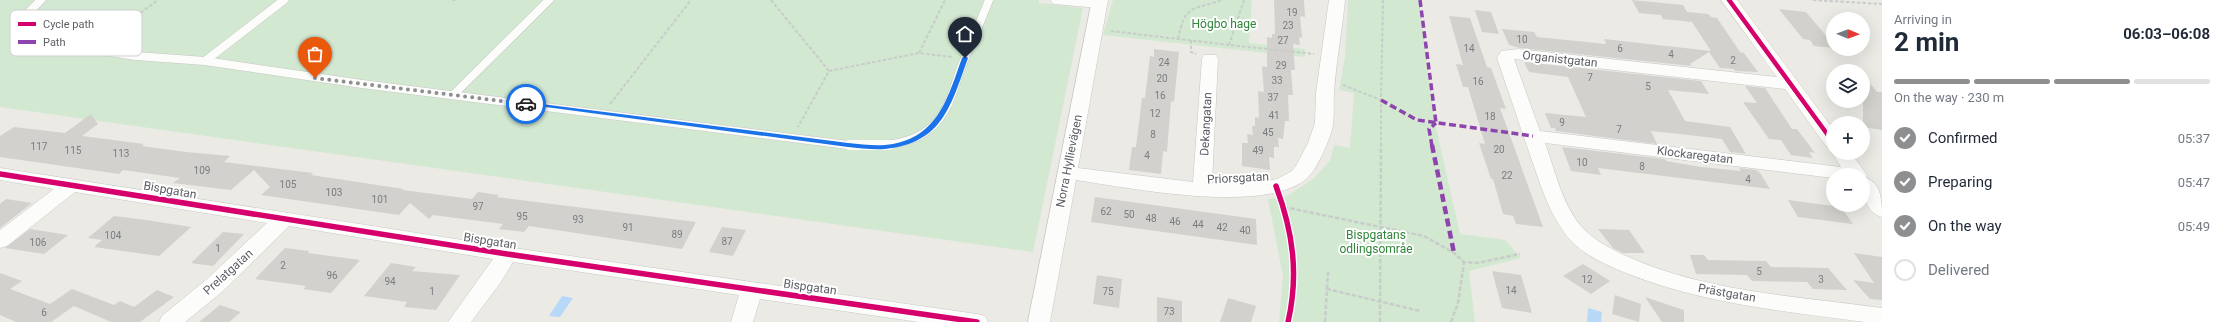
<!DOCTYPE html>
<html lang="en">
<head>
<meta charset="utf-8">
<style>
  :root { --surface:#fff; --page:#f6f6f7; --text:#1f2937; --muted:#747a83; --line:#e0e1e3; --accent:#8d8f91 }
  body { margin:0; font-family:Roboto,sans-serif; background:var(--page); color:var(--text); height:100vh; display:flex; flex-direction:column; font-size:15px; white-space:nowrap }
  * { box-sizing:border-box; margin:0 }
  p { font-size:13px; color:var(--muted) }
  .icon { flex:none; width:22px; height:22px; fill:none; stroke:currentColor; stroke-width:2; stroke-linecap:round; stroke-linejoin:round }
  .map { position:relative; flex:1; overflow:hidden }
  .drawer { display:flex; flex-direction:column; background:var(--surface); width:340px }
  .drawer>* { flex:none }
  .needle { width:26px; rotate:91deg }
  .buttons { position:absolute; left:1826px; top:12px; display:grid; gap:8px }
  .buttons a { display:grid; place-items:center; width:44px; height:44px; border-radius:50%; background:var(--surface); box-shadow:0 4px 16px #0002; font-size:20px }
  .pin { position:absolute; display:grid; place-items:center; width:34px; height:34px; color:#fff; margin:-41px -17px; border-radius:50% 50% 50% 0; rotate:-45deg; box-shadow:0 0 4px #0007 }
  .pin .icon { rotate:45deg }
  .courier { position:absolute; display:grid; place-items:center; width:40px; height:40px; margin:-20px; border:3px solid #1a73e8; border-radius:50%; background:#fff; color:#222; box-shadow:0 1px 5px #0007 }
  .head em { font-style:normal; font-weight:700 }
  .head div { display:flex; flex-direction:column-reverse }
  .head { display:flex; align-items:center; justify-content:space-between; height:68px; padding:0 12px }
  h1 { font-size:26px; font-weight:700; line-height:30px }
  .bar { display:grid; grid-template-columns:repeat(4,1fr); gap:6px 4px; align-content:center; height:48px; padding:0 12px }
  .bar i { height:5px; border-radius:3px; background:var(--line) }
  .bar .active { background:var(--accent) }
  .bar p { grid-column:span 4 }
  ol { padding:0 12px; list-style:none }
  li { display:flex; align-items:center; gap:12px; height:44px }
  li p { margin-inline-start:auto }
  li .icon { padding:4px; border-radius:50%; background:var(--accent); color:#fff; stroke-width:4 }
  li:last-child { color:var(--muted) }
  li i { width:22px; height:22px; border:2px solid var(--line); border-radius:50% }
  main { display:flex; flex:1; min-height:0 }
  .map>svg:first-child { display:block }
</style>
</head>
<body>
<main>
<div class="map">
<svg width="1882" height="322" viewBox="0 0 1882 322">
  <rect width="100%" height="100%" fill="#ebeae5"/>
  <g fill="#d2e8d1">
    <polygon points="0,0 1039,0 1039,3 1083,8 1033,252 0,107"/>
    <polygon points="1113,0 1252,0 1249,43 1305,49 1305,57 1103,35"/>
    <polygon points="1348,0 1419,0 1434,119 1460,234 1505,240 1521,258 1469,271 1475,322 1279,322 1283,276 1268,199 1286,197 1313,179 1330,161 1334,145 1350,148 1354,93 1339,90 1345,57"/>
  </g>
  <g fill="#b7d8f7">
    <polygon points="562,296 573,298 560,317 549,316"/>
    <polygon points="1588,308 1602,312 1601,322 1587,322"/>
  </g>
  <g fill="#d2d1ce">
    <polygon points="1274,0 1304,0 1305,17 1300,16 1302,38 1299,37 1300,45 1293,44 1295,70 1291,70 1293,95 1288,95 1289,121 1285,121 1283,139 1278,138 1279,147 1274,147 1274,158 1269,157 1270,170 1242,166 1242,143 1248,143 1247,134 1253,135 1252,126 1255,126 1255,117 1259,118 1258,91 1264,92 1262,66 1267,67 1267,37 1272,38 1272,34 1275,34"/>
    <polygon points="1632,0 1683,5 1687,12 1708,14 1711,17 1717,18 1740,52 1744,53 1758,72 1735,71 1734,69 1720,68 1709,52 1690,64 1692,66 1519,48 1509,45 1502,29 1534,32 1537,37 1606,44 1604,39 1711,51 1692,22 1663,19 1661,15 1639,13"/>
    <polygon points="1779,9 1806,12 1833,44 1833,48 1814,46 1810,40 1803,39"/>
    <polygon points="1475,10 1491,12 1499,34 1482,32"/>
    <polygon points="1449,16 1470,18 1487,67 1491,68 1506,109 1500,108 1543,227 1516,224 1513,216 1503,214 1493,179 1491,179 1479,143 1485,144 1468,87 1463,87 1456,64 1463,65"/>
    <polygon points="1154,49 1179,52 1174,102 1171,101 1167,152 1163,151 1161,174 1129,170 1132,147 1136,147 1142,98 1145,98 1150,56 1154,57"/>
    <polygon points="1524,62 1701,81 1709,94 1668,90 1685,121 1730,127 1746,154 1730,152 1722,139 1680,134 1651,131 1657,144 1556,131 1555,128 1551,128 1545,113 1586,117 1568,77 1529,72"/>
    <polygon points="1863,75 1877,92 1882,92 1882,130 1863,127"/>
    <polygon points="1745,86 1765,88 1792,129 1797,129 1815,153 1809,152 1813,158 1791,155 1781,140 1769,139 1743,102 1757,103"/>
    <polygon points="91,114 98,124 82,136 144,144 142,146 186,152 230,156 224,162 313,173 311,175 404,189 402,190 472,199 478,192 499,195 497,197 696,222 682,249 529,226 524,232 499,229 503,224 433,215 429,219 410,203 399,215 261,195 270,187 254,170 231,190 173,183 180,178 123,170 119,174 0,157 0,136 14,127 65,133"/>
    <polygon points="1562,147 1665,159 1666,161 1701,167 1741,171 1739,168 1756,170 1760,173 1770,189 1598,168 1601,175 1571,171"/>
    <polygon points="1095,197 1256,219 1257,245 1091,222"/>
    <polygon points="6,199 32,203 0,228 0,204"/>
    <polygon points="1788,200 1841,207 1853,224 1798,217"/>
    <polygon points="114,216 146,220 191,227 159,256 94,247 102,240 88,238"/>
    <polygon points="722,227 746,230 733,256 709,252"/>
    <polygon points="30,229 68,235 44,254 5,248"/>
    <polygon points="1598,229 1629,230 1645,253 1623,253 1613,248"/>
    <polygon points="223,232 244,234 213,266 191,263"/>
    <polygon points="285,248 309,251 308,253 360,260 331,293 303,289 306,286 255,279"/>
    <polygon points="1854,253 1882,257 1882,300 1870,299 1853,280 1874,283"/>
    <polygon points="1690,255 1704,255 1708,260 1766,261 1771,267 1828,268 1847,290 1813,289 1807,282 1752,281 1747,275 1696,274"/>
    <polygon points="391,263 416,267 412,271 460,275 436,310 404,307 407,302 364,296"/>
    <polygon points="1583,264 1610,281 1591,294 1563,276"/>
    <polygon points="1492,271 1521,275 1532,313 1502,308"/>
    <polygon points="0,273 22,281 10,289 50,304 72,289 114,305 120,301 134,307 157,290 174,297 140,322 111,322 74,306 51,322 16,322 0,315"/>
    <polygon points="1097,275 1122,279 1119,308 1093,304"/>
    <polygon points="1615,295 1641,304 1639,322 1612,314"/>
    <polygon points="1157,297 1182,301 1182,322 1157,322"/>
    <polygon points="1645,297 1684,310 1684,322 1662,322"/>
    <polygon points="1228,298 1256,306 1251,322 1220,322"/>
    <polygon points="220,305 241,312 229,322 199,322"/>
  </g>
  <g fill="none" stroke-linecap="round" stroke-linejoin="round">
    <defs>
      <g id="service-far1">
        <path d="M 41,0 L 19,22 L 20,30 L 58,44 L 136,56 L 205,61 L 362,84 L 848,145 C 886,147 927,146 946,108 C 953,95 956,81 961,68 C 970,45 980,23 989,0"/>
        <polyline points="1055,0 1099,4"/>
        <polyline points="205,61 284,0"/>
        <polyline points="454,94 549,0"/>
      </g>
      <polyline id="service" points="849,145 889,145"/>
      <g id="minor">
        <path d="M 1092,0 L 1108,0 L 1078,168 L 1193,182 L 1202,59 L 1204,55 L 1216,55 L 1218,59 L 1212,183 L 1257,183 L 1277,179 L 1292,171 L 1297,164 L 1308,143 L 1315,123 L 1316,93 L 1329,0 L 1345,0 C 1342,31 1336,62 1334,93 C 1333,106 1335,117 1332,130 C 1328,143 1316,172 1305,180 C 1260,214 1130,188 1076,180 L 1050,322 L 1028,322 Z"/>
        <path d="M 1721,0 L 1737,0 L 1833,129 L 1833,148 L 1826,146 L 1785,89 L 1514,59 L 1540,131 L 1841,167 L 1832,153 L 1833,151 L 1833,153 L 1851,153 L 1867,175 L 1865,178 C 1882,183 1882,202 1882,217 C 1863,211 1863,192 1863,175 L 1833,175 L 1833,178 L 1545,143 C 1555,170 1562,204 1581,226 C 1592,239 1609,248 1624,255 C 1704,292 1796,296 1882,308 L 1882,322 L 1865,322 C 1784,311 1703,304 1626,273 C 1604,264 1578,253 1564,232 C 1547,209 1540,182 1530,155 C 1519,123 1508,90 1497,58 L 1501,51 L 1518,49 L 1777,77 Z"/>
        <polygon points="0,168 507,247 977,314 985,316 988,322 919,322 760,299 753,322 731,322 739,295 513,262 501,282 471,322 448,322 493,259 289,226 223,291 185,322 159,322 162,316 207,279 267,223 75,192 7,246 0,248 0,230 54,189 0,180"/>
      </g>
    </defs>
    <use href="#service-far1" stroke="#c7c7c6" stroke-width="9"/>
    <use href="#service" stroke="#c7c7c6" stroke-width="10"/>
    <use href="#minor" stroke="#c7c7c6" stroke-width="1"/>
    <g stroke="#c8ccca" stroke-width="2" stroke-dasharray="3.5 2" stroke-linecap="butt">
      <polyline points="452,0 458,0"/>
      <polyline points="771,0 829,71 798,127"/>
      <polyline points="1244,0 1229,45 1314,54"/>
      <polyline points="1813,0 1882,4"/>
      <polyline points="1111,31 1229,45"/>
      <polyline points="105,39 158,0"/>
      <path d="M 1178,39 C 1185,4 1192,10 1223,0"/>
      <polyline points="1191,40 1191,52 1196,54"/>
      <polyline points="919,53 945,0"/>
      <polyline points="829,71 919,53 952,57"/>
      <polyline points="1343,85 1381,100 1383,0"/>
      <polyline points="610,104 691,0"/>
      <polyline points="1381,146 1381,100"/>
    </g>
    <g stroke="#c8ccca" stroke-width="2.5" stroke-dasharray="4.5 2" stroke-linecap="butt">
      <polyline points="1284,207 1424,236 1454,253 1464,262 1477,263 1520,254"/>
      <polyline points="1327,289 1328,272"/>
      <polyline points="1325,322 1327,289 1420,311"/>
      <polyline points="1380,322 1381,145"/>
      <polyline points="1451,322 1458,303 1464,262"/>
    </g>
    <use href="#service-far1" stroke="#fcfcfb" stroke-width="8"/>
    <use href="#service" stroke="#fcfcfb" stroke-width="10"/>
    <use href="#minor" fill="#fcfcfb" fill-rule="evenodd"/>
    <g stroke="#8e44ad" stroke-width="3.5" stroke-dasharray="7 3.5" stroke-linecap="butt">
      <polyline points="1420,0 1436,123"/>
      <polyline points="1381,100 1417,120 1533,136"/>
      <polyline points="1432,146 1429,129 1436,123"/>
    </g>
    <polyline stroke="#8e44ad" stroke-width="4.5" stroke-dasharray="8 4.5" stroke-linecap="butt" points="1432,145 1454,253"/>
    <defs>
      <polyline id="cycleway-far1" points="1729,0 1833,142"/>
      <g id="cycleway">
        <polyline points="0,174 507,254 977,322"/>
        <path d="M 1276,186 C 1293,232 1299,274 1288,322"/>
      </g>
    </defs>
    <use href="#cycleway-far1" stroke="#fff" stroke-width="6"/>
    <use href="#cycleway" stroke="#fff" stroke-width="8"/>
    <use href="#cycleway-far1" stroke="#d6006c" stroke-width="4.5"/>
    <use href="#cycleway" stroke="#d6006c" stroke-width="5.5"/>
  </g>
  <path fill="#1a73e8" d="M 965,56 L 968,58 C 951,105 943,143 885,149 C 873,150 860,148 848,147 L 523,104 L 526,102 L 848,143 C 860,144 873,146 885,145 C 937,140 947,100 962,58 Z"/>
  <g fill="none" stroke-linecap="round" stroke-linejoin="round">
    <polyline stroke="#8d8f91" stroke-width="4" stroke-dasharray="0 7.2" points="315,78 526,104"/>
  </g>
  <g text-anchor="middle" stroke-width="4" stroke-linejoin="round" paint-order="stroke">
    <g font-size="10" fill="#7a7c80">
      <text x="1292" y="16">19</text>
      <text x="1288" y="29">23</text>
      <text x="1522" y="43">10</text>
      <text x="1283" y="44">27</text>
      <text x="1469" y="52">14</text>
      <text x="1620" y="52">6</text>
      <text x="1671" y="58">4</text>
      <text x="1733" y="64">2</text>
      <text x="1164" y="66">24</text>
      <text x="1281" y="69">29</text>
      <text x="1590" y="81">7</text>
      <text x="1162" y="82">20</text>
      <text x="1277" y="84">33</text>
      <text x="1478" y="85">16</text>
      <text x="1648" y="90">5</text>
      <text x="1160" y="99">16</text>
      <text x="1273" y="101">37</text>
      <text x="1155" y="117">12</text>
      <text x="1274" y="119">41</text>
      <text x="1490" y="120">18</text>
      <text x="1562" y="126">9</text>
      <text x="1619" y="133">7</text>
      <text x="1268" y="136">45</text>
      <text x="1153" y="138">8</text>
      <text x="39" y="150">117</text>
      <text x="1499" y="153">20</text>
      <text x="73" y="154">115</text>
      <text x="1258" y="154">49</text>
      <text x="121" y="157">113</text>
      <text x="1147" y="159">4</text>
      <text x="1582" y="166">10</text>
      <text x="1642" y="170">8</text>
      <text x="202" y="174">109</text>
      <text x="1507" y="179">22</text>
      <text x="1748" y="183">4</text>
      <text x="288" y="188">105</text>
      <text x="334" y="196">103</text>
      <text x="380" y="203">101</text>
      <text x="478" y="210">97</text>
      <text x="1106" y="215">62</text>
      <text x="1129" y="218">50</text>
      <text x="522" y="220">95</text>
      <text x="1151" y="222">48</text>
      <text x="578" y="223">93</text>
      <text x="1175" y="225">46</text>
      <text x="1198" y="228">44</text>
      <text x="628" y="231">91</text>
      <text x="1222" y="231">42</text>
      <text x="1245" y="234">40</text>
      <text x="677" y="238">89</text>
      <text x="113" y="239">104</text>
      <text x="727" y="245">87</text>
      <text x="38" y="246">106</text>
      <text x="218" y="252">1</text>
      <text x="283" y="269">2</text>
      <text x="1759" y="275">5</text>
      <text x="332" y="279">96</text>
      <text x="1587" y="283">12</text>
      <text x="1821" y="283">3</text>
      <text x="390" y="285">94</text>
      <text x="1511" y="294">14</text>
      <text x="432" y="295">1</text>
      <text x="1108" y="295">75</text>
      <text x="1169" y="315">73</text>
      <text x="44" y="316">6</text>
    </g>
    <g font-size="12" fill="#308539" stroke="#fff">
      <text x="1224" y="28">Högbo hage</text>
      <text x="1376" y="239">Bispgatans<tspan x="1376" dy="14">odlingsområe</tspan></text>
    </g>
    <g font-size="12" fill="#5b5e64" stroke="#fff">
      <text transform="translate(1560 59) rotate(6)" y="4">Organistgatan</text>
      <text transform="translate(1206 124) rotate(-87)" y="4">Dekangatan</text>
      <text transform="translate(1695 155) rotate(7)" y="4">Klockaregatan</text>
      <text transform="translate(1069 161) rotate(-79)" y="4">Norra Hyllievägen</text>
      <text transform="translate(1238 178) rotate(-3)" y="4">Priorsgatan</text>
      <text transform="translate(170 190) rotate(10)" y="4">Bispgatan</text>
      <text transform="translate(490 241) rotate(9)" y="4">Bispgatan</text>
      <text transform="translate(228 272) rotate(-42)" y="4">Prelatgatan</text>
      <text transform="translate(810 287) rotate(8)" y="4">Bispgatan</text>
      <text transform="translate(1727 293) rotate(10)" y="4">Prästgatan</text>
    </g>
  </g>
  <rect x="10" y="10" width="132" height="46" rx="6" fill="#fff" stroke="#cecfd0" stroke-width="1"/>
  <rect x="18" y="22" width="18" height="4" fill="#d6006c"/>
  <rect x="18" y="40" width="18" height="4" fill="#8e44ad"/>
  <g font-size="11" fill="#5b5e64">
    <text x="43" y="28">Cycle path</text>
    <text x="43" y="46">Path</text>
  </g>
</svg>
<div class="buttons">
<a><svg class="needle" viewBox="-14 -14 28 28"><path d="M0-13l5 13h-10z" fill="#e53935"/><path d="M0 13l5-13h-10z" fill="#747a83"/></svg></a>
<a><svg class="icon" aria-label="layers" viewBox="0 0 24 24"><path d="M12 4l9 5-9 5-9-5zM3 14l9 5 9-5"/></svg></a>
<a>+</a>
<a>−</a>
</div>
<div class="pin" style="left:315px;top:78px;background:#ea580c"><svg class="icon" aria-label="bag" viewBox="0 0 24 24"><path d="M5 8h14l-1 12H6zM9 8a3 3 0 0 1 6 0"/></svg></div>
<div class="pin" style="left:965px;top:58px;background:#1f2937"><svg class="icon" aria-label="home" viewBox="0 0 24 24"><path d="M3 11l9-7 9 7M6 9v11h12V9"/></svg></div>
<div class="courier" style="left:526px;top:104px"><svg class="icon" aria-label="car" viewBox="0 0 24 24"><path d="M5 17H2v-5l4-1 3-4h7l3 4 3 1v5h-3M9 17h6M6 11h13"/><circle cx="7" cy="17" r="2"/><circle cx="17" cy="17" r="2"/></svg></div>
</div>
<section class="drawer">
<div class="head"><div><h1>2 min</h1><p>Arriving in</p></div><em>06:03–06:08</em></div>
<div class="bar"><i class="active"></i><i class="active"></i><i class="active"></i><i></i><p>On the way · 230 m</p></div>
<ol>
<li><svg class="icon" aria-label="check" viewBox="0 0 24 24"><path d="M5 12l5 5 9-10"/></svg>Confirmed<p>05:37</p></li>
<li><svg class="icon" aria-label="check" viewBox="0 0 24 24"><path d="M5 12l5 5 9-10"/></svg>Preparing<p>05:47</p></li>
<li><svg class="icon" aria-label="check" viewBox="0 0 24 24"><path d="M5 12l5 5 9-10"/></svg>On the way<p>05:49</p></li>
<li><i></i>Delivered</li>
</ol>
</section>
</main>
</body>
</html>
